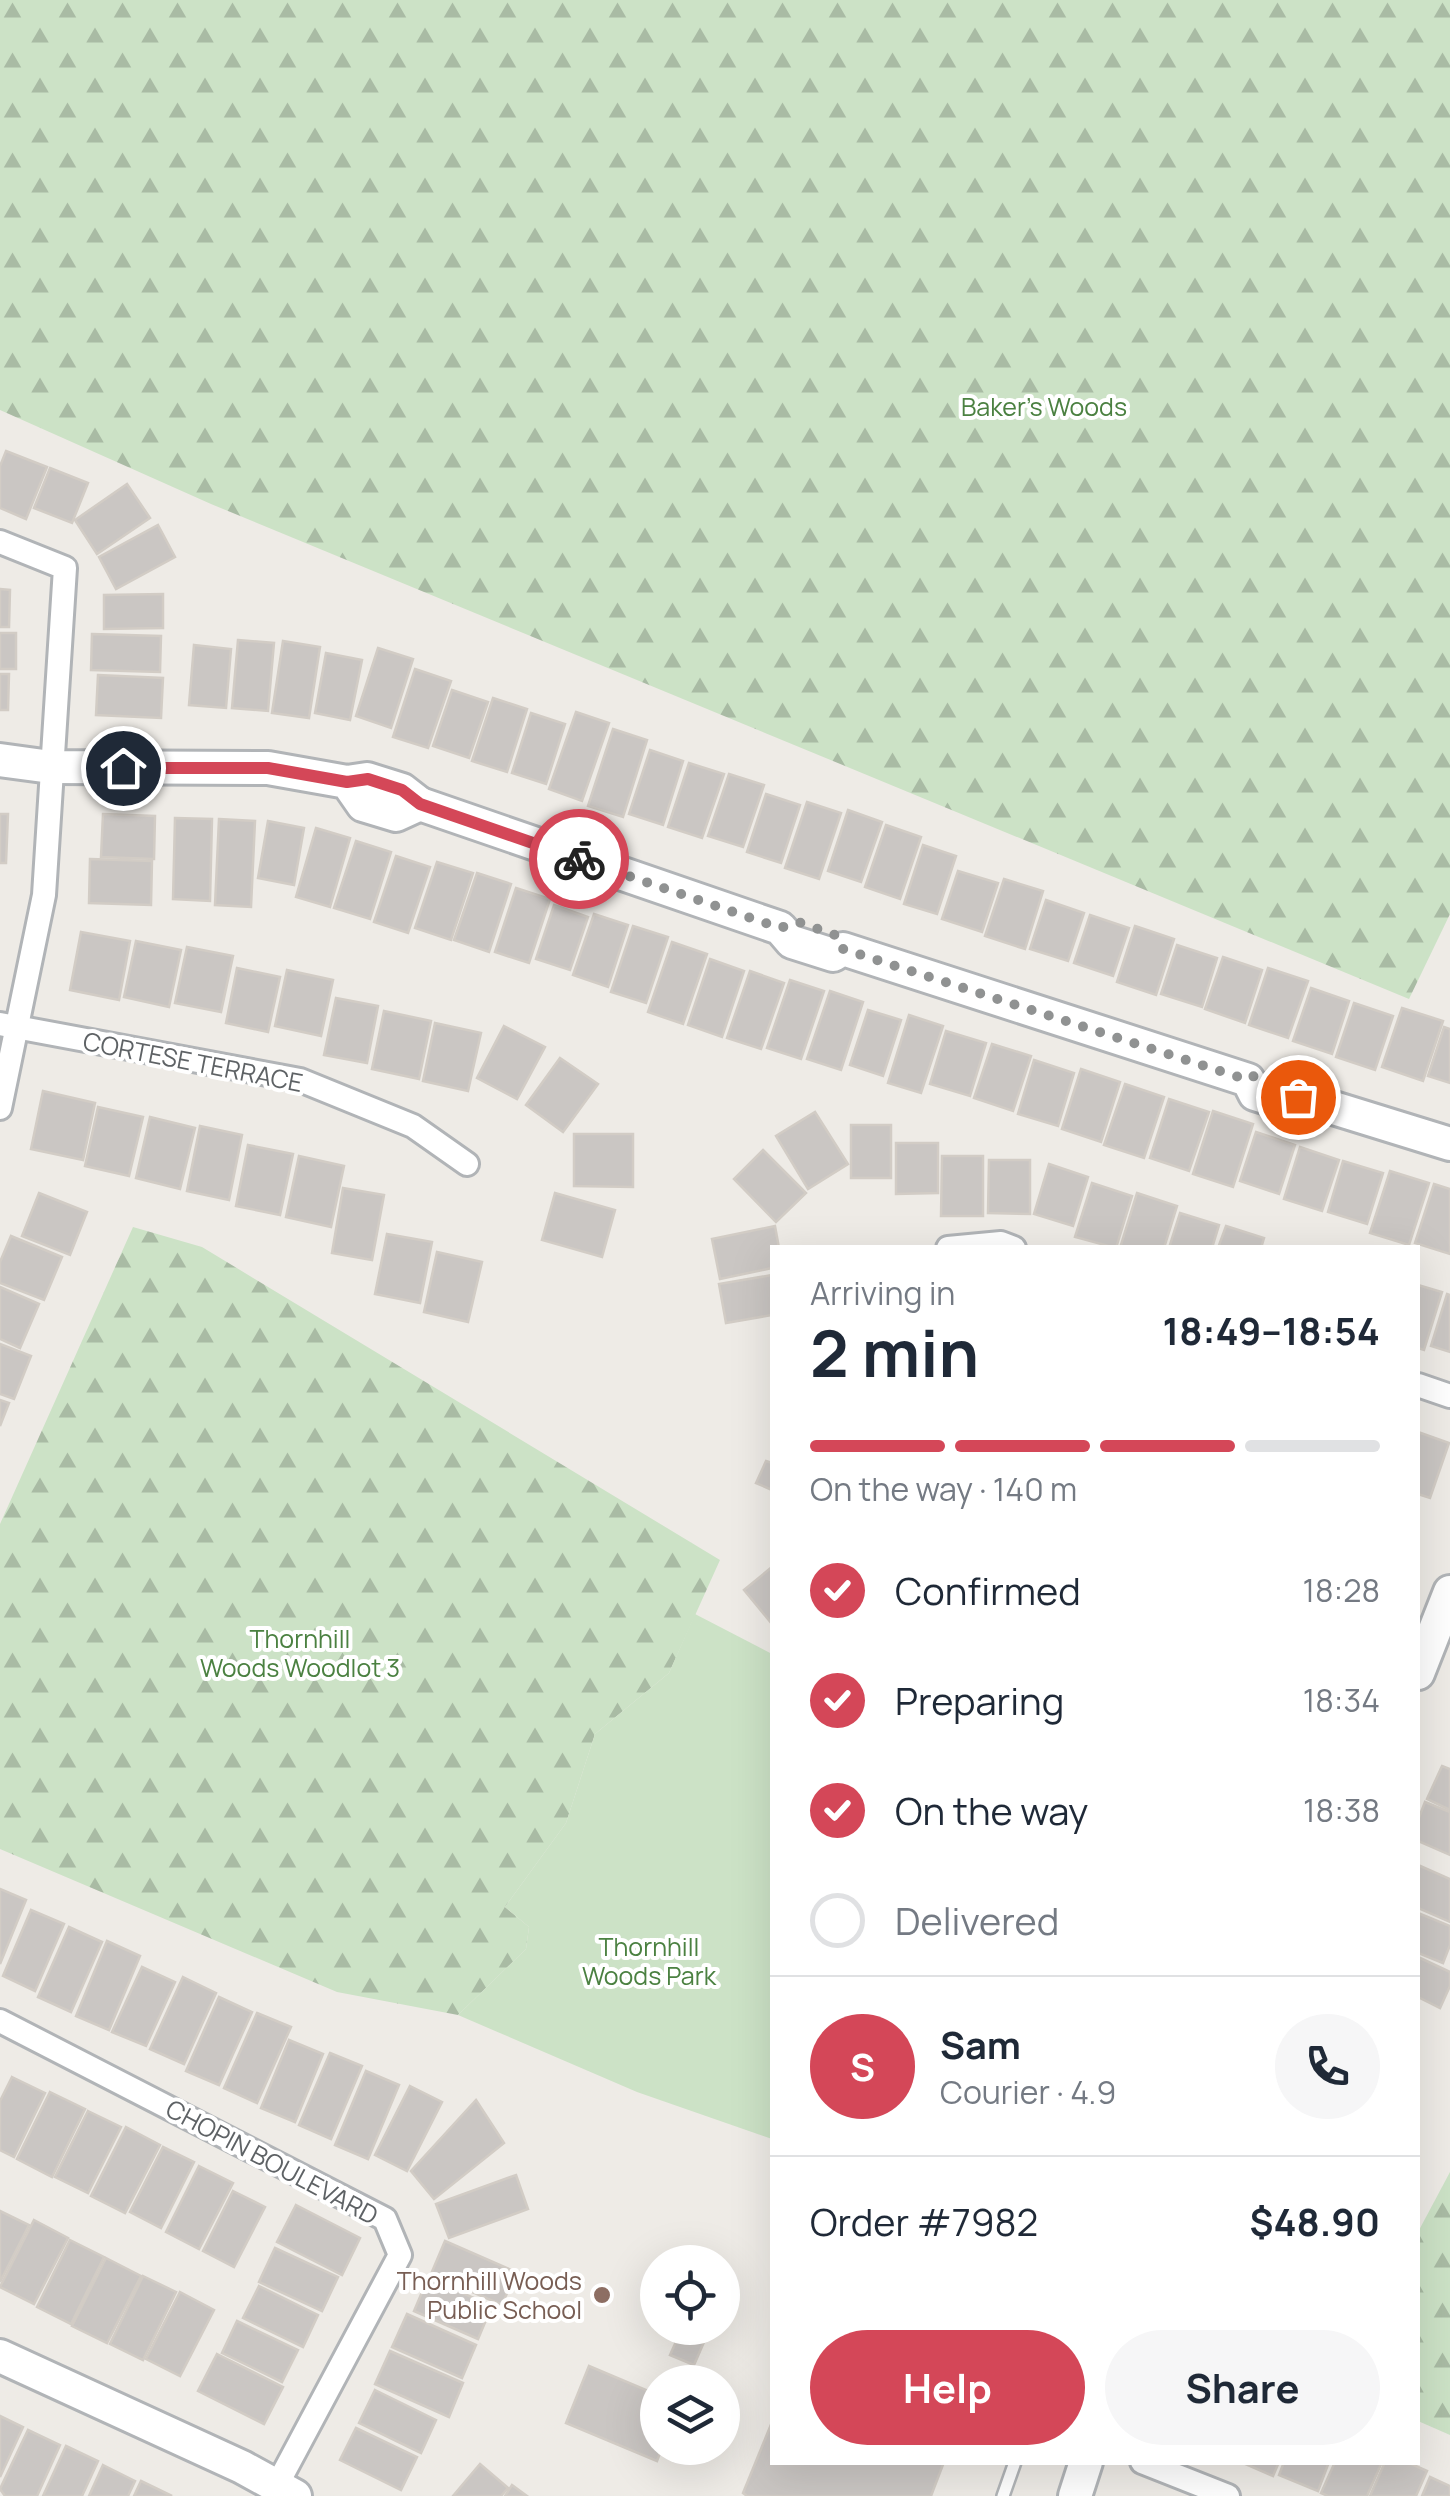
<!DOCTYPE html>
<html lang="en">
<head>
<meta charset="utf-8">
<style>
  :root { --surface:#fff; --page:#f6f6f7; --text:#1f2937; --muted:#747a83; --line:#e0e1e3; --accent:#d44758 }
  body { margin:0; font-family:Manrope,sans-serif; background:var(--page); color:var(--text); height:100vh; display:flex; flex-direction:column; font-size:38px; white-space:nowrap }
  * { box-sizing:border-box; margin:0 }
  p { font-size:32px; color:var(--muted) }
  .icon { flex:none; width:55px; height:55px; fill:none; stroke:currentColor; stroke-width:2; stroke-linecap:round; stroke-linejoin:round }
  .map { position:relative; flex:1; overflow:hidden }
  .side { position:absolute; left:770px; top:1245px; width:650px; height:1220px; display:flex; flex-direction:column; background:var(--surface); border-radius:0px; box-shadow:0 10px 40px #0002 }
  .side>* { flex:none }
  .fabs { position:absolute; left:640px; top:2245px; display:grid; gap:20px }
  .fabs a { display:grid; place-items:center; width:100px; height:100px; border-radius:50%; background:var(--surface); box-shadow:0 10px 40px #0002; font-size:50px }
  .pin { position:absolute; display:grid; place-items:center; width:85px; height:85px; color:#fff; margin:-42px; border:5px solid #fff; border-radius:50%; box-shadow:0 2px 10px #0007 }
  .courier { position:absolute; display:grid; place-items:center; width:100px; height:100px; margin:-50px; border:8px solid #d44758; border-radius:50%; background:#fff; color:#222; box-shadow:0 2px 12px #0007 }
  .summary em { font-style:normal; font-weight:700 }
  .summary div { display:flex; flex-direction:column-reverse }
  .summary { display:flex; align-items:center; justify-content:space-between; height:170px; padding:0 40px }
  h1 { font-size:65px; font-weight:700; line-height:75px }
  .bar { display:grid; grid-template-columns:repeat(4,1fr); gap:15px 10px; align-content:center; height:120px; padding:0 40px }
  .bar i { height:12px; border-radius:8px; background:var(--line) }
  .bar .selected { background:var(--accent) }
  .bar p { grid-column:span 4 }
  .line { display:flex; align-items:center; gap:25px; padding:0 40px; border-top:2px solid var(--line) }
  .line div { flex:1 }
  .round { display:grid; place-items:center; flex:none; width:105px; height:105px; border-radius:52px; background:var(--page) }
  ol { padding:0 40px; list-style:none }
  li { display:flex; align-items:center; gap:30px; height:110px }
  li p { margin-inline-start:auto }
  li .icon { padding:10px; border-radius:50%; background:var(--accent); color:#fff; stroke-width:4 }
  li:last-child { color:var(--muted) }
  li i { width:55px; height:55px; border:5px solid var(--line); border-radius:50% }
  .primary-button { display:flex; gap:20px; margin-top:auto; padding:20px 40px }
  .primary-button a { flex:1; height:115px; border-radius:60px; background:var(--accent); color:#fff; font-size:40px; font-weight:700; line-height:115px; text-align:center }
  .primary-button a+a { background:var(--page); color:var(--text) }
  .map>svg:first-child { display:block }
</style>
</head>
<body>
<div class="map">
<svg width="1450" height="2496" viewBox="0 0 1450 2496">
  <defs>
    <pattern id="forest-firs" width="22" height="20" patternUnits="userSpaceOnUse" patternTransform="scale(2.5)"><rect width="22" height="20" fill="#cce2c6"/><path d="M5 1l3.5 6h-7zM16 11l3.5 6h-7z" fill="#a9bba4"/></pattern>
  </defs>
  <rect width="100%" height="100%" fill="#eeebe6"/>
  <g fill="url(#forest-firs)">
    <polygon points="0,0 1450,0 1450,914 1409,999 211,504 0,410"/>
    <polygon points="133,1227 202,1247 720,1560 669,1673 595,1734 566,1823 505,1907 529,1927 526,1949 458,2015 337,1992 0,1849 0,1524"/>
    <polygon points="1450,2172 1450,2435 1418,2421 1418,2232"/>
  </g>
  <polygon fill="#cce2c6" points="695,1614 772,1654 772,2139 637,2092 458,2015 526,1949 529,1927 505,1907 566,1823 595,1734 669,1673"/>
  <g fill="#cac6c3" stroke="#d2ccc5" stroke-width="2.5">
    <polygon points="6,451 47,467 26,519 0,508 0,466"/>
    <polygon points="50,468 88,483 72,523 34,508"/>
    <polygon points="127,484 150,518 97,554 75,520"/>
    <polygon points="158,525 175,557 116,589 99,557"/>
    <polygon points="0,589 10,590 9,627 0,627"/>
    <polygon points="163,594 163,628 104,629 104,595"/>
    <rect x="0" y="633" width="16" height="36"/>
    <polygon points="92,634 161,636 160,672 91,670"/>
    <polygon points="238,640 274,643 268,711 232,708"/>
    <polygon points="283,641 320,647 309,718 272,713"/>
    <polygon points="194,645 231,649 226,708 189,705"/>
    <polygon points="378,648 413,659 391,728 356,716"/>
    <polygon points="326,653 362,660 350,720 315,713"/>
    <polygon points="415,669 451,681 428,748 393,737"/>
    <polygon points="0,674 9,674 8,710 0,710"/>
    <polygon points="98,675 163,678 161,718 96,715"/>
    <polygon points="452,690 488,702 469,758 433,746"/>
    <polygon points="493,698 527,709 507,772 472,761"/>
    <polygon points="576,712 609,723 582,801 549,789"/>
    <polygon points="531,713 565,724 546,784 512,773"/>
    <polygon points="613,729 647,740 623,817 588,806"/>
    <polygon points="650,750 683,761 663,825 629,814"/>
    <polygon points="689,763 724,774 702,838 668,827"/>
    <polygon points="729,774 764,785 743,847 708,836"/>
    <polygon points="766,794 800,805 781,863 747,852"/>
    <polygon points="807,802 841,813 819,879 785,868"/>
    <polygon points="848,810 882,822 861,882 828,871"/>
    <polygon points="0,814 8,814 6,863 0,863"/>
    <polygon points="103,814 155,816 154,859 101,857"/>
    <polygon points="175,818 212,819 210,901 173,899"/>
    <polygon points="219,819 255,821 251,907 215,905"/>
    <polygon points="268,821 304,828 294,885 258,878"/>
    <polygon points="886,825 921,837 900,899 865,887"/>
    <polygon points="316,828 350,838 330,907 296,897"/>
    <polygon points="356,841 391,852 370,919 334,908"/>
    <polygon points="923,845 956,856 937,914 904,904"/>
    <polygon points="396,856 430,867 408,933 374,922"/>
    <polygon points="90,859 152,861 151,905 89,903"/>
    <polygon points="437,862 473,873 451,940 415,928"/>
    <polygon points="958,871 998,883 982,932 942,919"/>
    <polygon points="477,873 511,884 489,952 454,940"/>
    <polygon points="1004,879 1043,891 1025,949 985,936"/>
    <polygon points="516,888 550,899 529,963 495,952"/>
    <polygon points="1046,900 1084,913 1068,961 1030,949"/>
    <polygon points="554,905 588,917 570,970 536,959"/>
    <polygon points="594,914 628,925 608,987 573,975"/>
    <polygon points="1090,915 1129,928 1113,976 1074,963"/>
    <polygon points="633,926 668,937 646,1003 611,992"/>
    <polygon points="1135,926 1174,939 1156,995 1117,982"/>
    <polygon points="81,932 130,941 119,1000 70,990"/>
    <polygon points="136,941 181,950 169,1007 124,997"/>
    <polygon points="672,942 707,954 683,1024 648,1012"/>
    <polygon points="1177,945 1217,958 1202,1007 1161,994"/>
    <polygon points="187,947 233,956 221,1012 175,1003"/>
    <polygon points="1223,957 1262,970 1245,1023 1205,1009"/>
    <polygon points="710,959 744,971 722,1037 688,1025"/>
    <polygon points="237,968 280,977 268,1032 226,1023"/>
    <polygon points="1268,968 1308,981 1288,1038 1249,1025"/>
    <polygon points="287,970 333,980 321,1036 275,1026"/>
    <polygon points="750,971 784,983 761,1049 727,1038"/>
    <polygon points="790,980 824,991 801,1059 767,1048"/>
    <polygon points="1311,988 1349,1001 1332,1054 1293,1041"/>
    <polygon points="830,991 863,1002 841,1070 807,1059"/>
    <polygon points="336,998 378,1006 367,1063 324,1055"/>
    <polygon points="1354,1003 1393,1016 1375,1070 1336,1057"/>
    <polygon points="1402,1008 1443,1021 1423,1081 1382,1067"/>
    <polygon points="868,1010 901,1020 883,1076 850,1065"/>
    <polygon points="384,1011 431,1021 419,1079 372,1069"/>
    <polygon points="909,1015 943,1026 921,1093 888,1083"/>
    <polygon points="435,1023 481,1033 468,1091 423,1081"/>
    <polygon points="504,1026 545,1047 517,1099 477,1078"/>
    <polygon points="1444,1027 1450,1029 1450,1083 1428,1076"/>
    <polygon points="946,1031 986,1043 970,1096 930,1084"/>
    <polygon points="992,1044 1031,1056 1013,1111 974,1098"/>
    <polygon points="560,1058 598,1084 563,1132 526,1105"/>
    <polygon points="1034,1060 1074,1073 1058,1126 1018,1114"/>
    <polygon points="1081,1069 1120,1082 1101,1142 1062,1129"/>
    <polygon points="1125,1084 1164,1097 1144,1158 1104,1145"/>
    <polygon points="43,1091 95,1103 83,1160 31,1149"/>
    <polygon points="1169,1099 1209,1112 1189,1171 1150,1158"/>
    <polygon points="98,1107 143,1117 129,1176 85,1166"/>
    <polygon points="1213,1111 1253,1124 1233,1187 1193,1174"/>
    <polygon points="815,1112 848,1164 808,1189 776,1136"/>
    <polygon points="150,1117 195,1128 180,1189 136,1178"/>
    <rect x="851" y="1125" width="40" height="53"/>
    <polygon points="200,1126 242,1135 229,1200 187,1191"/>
    <polygon points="1256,1132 1295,1145 1279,1194 1240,1181"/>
    <polygon points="574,1134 633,1134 633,1187 574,1186"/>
    <polygon points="896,1143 938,1143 938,1193 896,1194"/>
    <polygon points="248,1145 293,1154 280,1215 236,1206"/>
    <polygon points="1300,1147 1339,1160 1322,1211 1284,1199"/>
    <polygon points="763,1150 806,1193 776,1222 734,1179"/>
    <polygon points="299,1156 344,1166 331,1227 286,1217"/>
    <polygon points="942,1156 983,1156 983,1216 941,1216"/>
    <polygon points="989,1160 1030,1160 1030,1214 988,1213"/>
    <polygon points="1343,1161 1383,1173 1367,1224 1328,1212"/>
    <polygon points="1049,1164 1088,1177 1073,1226 1034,1214"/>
    <polygon points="1390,1171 1429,1183 1409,1245 1370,1233"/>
    <polygon points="1092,1183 1132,1196 1116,1248 1075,1237"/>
    <polygon points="1434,1184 1450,1189 1450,1254 1415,1243"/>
    <polygon points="343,1188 384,1195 372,1260 332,1253"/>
    <polygon points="39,1193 87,1212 70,1255 22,1236"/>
    <polygon points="555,1193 615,1210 602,1257 542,1240"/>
    <polygon points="1137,1193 1177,1206 1164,1248 1120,1248"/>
    <polygon points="1180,1213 1219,1225 1212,1248 1169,1248"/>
    <polygon points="775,1226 779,1248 772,1248 772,1268 720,1279 712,1239"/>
    <polygon points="1226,1226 1264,1238 1261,1248 1218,1248"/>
    <polygon points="387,1234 432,1242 420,1303 375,1294"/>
    <polygon points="11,1236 62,1257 44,1300 0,1283 0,1262"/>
    <polygon points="437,1252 482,1262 468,1322 424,1312"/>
    <polygon points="772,1275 772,1315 726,1323 719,1284"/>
    <polygon points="1418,1285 1442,1292 1424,1350 1418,1348"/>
    <polygon points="0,1287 39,1304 20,1348 0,1339"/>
    <polygon points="1447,1294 1450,1295 1450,1352 1431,1346"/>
    <polygon points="0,1344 31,1356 14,1399 0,1394"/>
    <polygon points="0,1400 9,1403 0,1426"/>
    <polygon points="1418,1432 1449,1443 1430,1498 1418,1494"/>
    <polygon points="766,1461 772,1463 772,1490 756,1483"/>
    <polygon points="772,1567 772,1624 744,1590"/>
    <polygon points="1442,1766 1450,1769 1450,1810 1427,1799"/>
    <polygon points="1425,1802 1450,1812 1450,1855 1418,1841 1418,1820"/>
    <polygon points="1418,1865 1450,1879 1450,1922 1418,1908"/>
    <polygon points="0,1889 26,1900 0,1964"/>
    <polygon points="31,1910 64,1924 35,1991 3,1976"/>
    <polygon points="1418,1913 1450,1926 1450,1945 1443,1963 1418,1953"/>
    <polygon points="69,1927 102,1942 71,2012 38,1997"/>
    <polygon points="107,1941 140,1956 109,2030 76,2016"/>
    <polygon points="1418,1957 1450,1972 1450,1986 1440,2008 1418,1997"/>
    <polygon points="142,1967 175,1982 146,2046 112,2032"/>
    <polygon points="183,1977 216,1993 184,2064 150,2049"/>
    <polygon points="219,1997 252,2012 219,2085 186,2071"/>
    <polygon points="257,2013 291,2027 257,2103 224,2088"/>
    <polygon points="289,2040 323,2054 295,2122 261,2108"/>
    <polygon points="330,2053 362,2066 331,2139 299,2125"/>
    <polygon points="366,2071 399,2085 368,2159 335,2145"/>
    <polygon points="12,2077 45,2093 14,2157 0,2150 0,2101"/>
    <polygon points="410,2086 442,2102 407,2171 375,2155"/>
    <polygon points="50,2092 85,2109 52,2177 17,2159"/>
    <polygon points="476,2100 504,2143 434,2199 411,2171"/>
    <polygon points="88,2111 121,2127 88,2193 55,2177"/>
    <polygon points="126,2127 160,2145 125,2213 91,2196"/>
    <polygon points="163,2147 194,2162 161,2228 130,2212"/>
    <polygon points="199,2166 233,2183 199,2249 166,2232"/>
    <polygon points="516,2175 528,2209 449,2238 436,2204"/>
    <polygon points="233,2191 265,2207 234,2267 203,2251"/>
    <polygon points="296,2205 360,2238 342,2275 277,2242"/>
    <polygon points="0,2211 29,2225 0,2282"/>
    <polygon points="34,2220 68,2238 34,2304 0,2287"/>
    <polygon points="70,2240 104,2257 71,2324 37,2307"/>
    <polygon points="445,2241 516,2272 502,2305 431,2274"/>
    <polygon points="275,2248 338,2277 322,2311 259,2282"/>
    <polygon points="106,2258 141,2276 107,2343 72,2326"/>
    <polygon points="143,2276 176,2292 143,2360 110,2344"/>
    <polygon points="428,2278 492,2306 478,2339 414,2311"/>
    <polygon points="259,2286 318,2315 303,2347 243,2318"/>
    <polygon points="180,2292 214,2310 180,2376 146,2359"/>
    <polygon points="407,2314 476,2345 462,2378 392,2347"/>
    <polygon points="237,2321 298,2350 282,2382 222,2353"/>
    <polygon points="682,2328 707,2335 694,2365 670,2355"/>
    <polygon points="390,2351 463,2383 449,2417 375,2384"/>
    <polygon points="217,2354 283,2387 264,2424 198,2391"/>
    <polygon points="589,2366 658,2395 658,2448 662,2448 657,2461 566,2423"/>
    <polygon points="375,2390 436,2420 421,2453 359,2423"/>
    <polygon points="0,2416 23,2427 0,2477"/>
    <polygon points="772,2422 772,2462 944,2462 931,2496 747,2496 743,2493"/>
    <polygon points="356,2428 417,2457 401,2490 340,2460"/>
    <polygon points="28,2430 60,2445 37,2496 5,2496 0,2489"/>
    <polygon points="66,2446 98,2461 82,2496 43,2496"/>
    <polygon points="1241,2462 1279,2462 1273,2476"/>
    <polygon points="1284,2462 1329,2462 1318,2491 1279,2475"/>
    <polygon points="1335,2462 1382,2462 1367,2496 1328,2496 1321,2493"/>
    <polygon points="1385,2462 1407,2462 1427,2471 1416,2496 1370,2496"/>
    <polygon points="480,2464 508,2488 501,2496 453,2496"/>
    <polygon points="103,2465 135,2481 128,2496 89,2496"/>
    <polygon points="1430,2477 1450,2486 1450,2496 1422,2496"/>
    <polygon points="141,2481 172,2496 134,2496"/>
    <polygon points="512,2485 527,2496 505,2496"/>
  </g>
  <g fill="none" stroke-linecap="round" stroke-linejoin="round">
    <defs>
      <polyline id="lane" points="1003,2496 1015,2462"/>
      <g id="street">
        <polyline points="0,542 65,568 44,895 0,1108"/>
        <polyline points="0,1024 300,1080 413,1126 467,1164"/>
        <polyline points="948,1248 1001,1243 1014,1248"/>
        <polyline points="1418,1385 1450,1396"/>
        <polyline points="0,2021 385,2219 400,2255 277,2485"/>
        <polyline points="1142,2462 1228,2496"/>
      </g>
      <g id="secondary">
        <polyline points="0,760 51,767 268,768 347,782 367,779 402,790 420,804 396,815 363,805 347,782"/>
        <polyline points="420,804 780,928 792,942 833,955 843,949 1248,1080 1255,1094 1290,1105 1298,1097 1450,1144"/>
        <polyline points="1418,1673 1450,1592"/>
        <polyline points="0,2356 242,2467 295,2496"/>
        <polyline points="1075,2496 1086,2462"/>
      </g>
    </defs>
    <use href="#lane" stroke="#b1b4b7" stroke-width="16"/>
    <use href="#street" stroke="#b1b4b7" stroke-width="28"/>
    <use href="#secondary" stroke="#b1b4b7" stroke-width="38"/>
    <use href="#lane" stroke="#fff" stroke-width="11"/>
    <use href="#street" stroke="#fff" stroke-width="22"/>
    <use href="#secondary" stroke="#fff" stroke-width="32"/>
  </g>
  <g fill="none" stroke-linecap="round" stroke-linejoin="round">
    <polyline stroke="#909292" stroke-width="10" stroke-dasharray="0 18" points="579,859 780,928 798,922 838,936 843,949 1248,1080 1260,1072 1293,1083 1298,1097"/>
    <polyline stroke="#d44758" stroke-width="12" points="123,768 268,768 347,782 368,779 402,790 420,804 579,859"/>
  </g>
  <circle fill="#8d6e63" stroke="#fff" stroke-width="4" cx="602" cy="2295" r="10"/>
  <g text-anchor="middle" stroke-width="8" stroke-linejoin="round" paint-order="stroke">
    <g font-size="25" fill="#4b8141" stroke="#fff">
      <text x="1044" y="416">Baker's Woods</text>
      <text x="300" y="1648">Thornhill<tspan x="300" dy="29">Woods Woodlot 3</tspan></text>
      <text x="649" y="1956">Thornhill<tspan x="649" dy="29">Woods Park</tspan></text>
    </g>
    <g font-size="25" fill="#5e6265" stroke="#fff">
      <text transform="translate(193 1062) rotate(11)" y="9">CORTESE TERRACE</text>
      <text transform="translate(272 2162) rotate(28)" y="9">CHOPIN BOULEVARD</text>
    </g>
    <g font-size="25" fill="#785e54" stroke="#fff" text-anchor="end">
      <text x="582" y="2290">Thornhill Woods<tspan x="582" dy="29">Public School</tspan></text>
    </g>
  </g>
</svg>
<div class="fabs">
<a><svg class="icon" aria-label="locate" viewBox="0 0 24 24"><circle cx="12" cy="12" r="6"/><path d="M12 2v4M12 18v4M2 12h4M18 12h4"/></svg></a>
<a><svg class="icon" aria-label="layers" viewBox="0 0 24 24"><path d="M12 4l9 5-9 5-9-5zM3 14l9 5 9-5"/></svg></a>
</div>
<div class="pin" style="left:1298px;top:1097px;background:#ea580c"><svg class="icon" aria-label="bag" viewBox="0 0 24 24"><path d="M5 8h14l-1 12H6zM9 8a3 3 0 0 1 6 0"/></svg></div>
<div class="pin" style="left:123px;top:768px;background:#1f2937"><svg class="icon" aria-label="home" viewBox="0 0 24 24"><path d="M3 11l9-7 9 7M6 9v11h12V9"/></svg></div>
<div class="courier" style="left:579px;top:859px"><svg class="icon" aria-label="bike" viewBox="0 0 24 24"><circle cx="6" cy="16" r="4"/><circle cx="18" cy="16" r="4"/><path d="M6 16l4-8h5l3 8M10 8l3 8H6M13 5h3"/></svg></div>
<section class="side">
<div class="summary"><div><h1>2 min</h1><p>Arriving in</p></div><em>18:49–18:54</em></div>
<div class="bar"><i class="selected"></i><i class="selected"></i><i class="selected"></i><i></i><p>On the way · 140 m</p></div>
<ol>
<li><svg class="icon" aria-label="check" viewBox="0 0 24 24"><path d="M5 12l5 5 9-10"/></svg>Confirmed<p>18:28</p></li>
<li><svg class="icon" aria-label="check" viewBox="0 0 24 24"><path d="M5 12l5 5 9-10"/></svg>Preparing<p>18:34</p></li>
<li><svg class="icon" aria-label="check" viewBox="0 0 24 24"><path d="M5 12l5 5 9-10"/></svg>On the way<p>18:38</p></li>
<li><i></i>Delivered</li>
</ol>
<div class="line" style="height:180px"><b class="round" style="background:var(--accent);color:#fff">S</b><div><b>Sam</b><p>Courier · 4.9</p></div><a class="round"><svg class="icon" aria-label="phone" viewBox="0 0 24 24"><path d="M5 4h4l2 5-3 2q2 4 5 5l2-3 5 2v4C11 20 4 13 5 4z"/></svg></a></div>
<div class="line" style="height:130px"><div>Order #7982</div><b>$48.90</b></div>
<div class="primary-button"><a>Help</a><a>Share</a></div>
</section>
</div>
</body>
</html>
